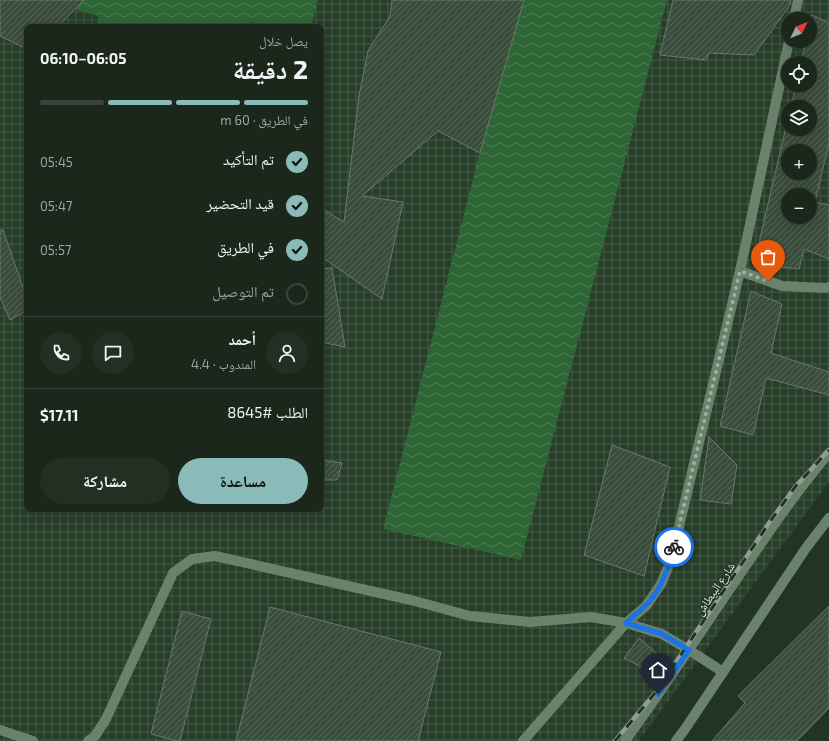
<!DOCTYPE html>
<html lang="ar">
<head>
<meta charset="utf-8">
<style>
  :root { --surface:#1a271a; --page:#232f23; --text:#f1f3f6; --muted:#9fa5a2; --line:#384439; --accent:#8bbbb9 }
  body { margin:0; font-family:"Exo 2","Noto Naskh Arabic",sans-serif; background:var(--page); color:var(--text); direction:rtl; height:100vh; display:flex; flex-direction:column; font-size:15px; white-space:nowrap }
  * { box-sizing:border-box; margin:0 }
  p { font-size:13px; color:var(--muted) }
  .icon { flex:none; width:22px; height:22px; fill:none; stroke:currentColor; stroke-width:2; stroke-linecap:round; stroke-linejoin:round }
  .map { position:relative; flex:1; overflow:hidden; direction:ltr }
  .side { position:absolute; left:24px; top:24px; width:300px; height:488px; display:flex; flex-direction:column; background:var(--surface); border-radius:8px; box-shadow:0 4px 16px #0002,0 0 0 1px var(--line); direction:rtl }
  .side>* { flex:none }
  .needle { width:26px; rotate:47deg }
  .buttons { position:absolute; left:781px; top:12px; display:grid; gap:8px }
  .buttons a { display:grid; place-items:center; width:36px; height:36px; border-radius:50%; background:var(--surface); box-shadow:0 4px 16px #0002,0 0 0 1px var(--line); font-size:20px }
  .pin { position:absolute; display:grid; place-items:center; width:34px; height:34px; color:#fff; margin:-41px -17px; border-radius:50% 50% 50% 0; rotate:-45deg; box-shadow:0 0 4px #0007 }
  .pin .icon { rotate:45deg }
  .courier { position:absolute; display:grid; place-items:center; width:40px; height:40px; margin:-20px; border:3px solid #1a73e8; border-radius:50%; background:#fff; color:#222; box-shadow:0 1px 5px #0007 }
  .headline em { font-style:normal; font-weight:700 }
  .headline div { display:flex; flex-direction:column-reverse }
  .headline { display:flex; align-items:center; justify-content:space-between; height:68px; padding:0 16px }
  h1 { font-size:26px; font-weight:700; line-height:30px }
  .bar { display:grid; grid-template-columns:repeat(4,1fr); gap:6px 4px; align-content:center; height:48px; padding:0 16px }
  .bar i { height:5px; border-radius:3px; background:var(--line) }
  .bar .active { background:var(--accent) }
  .bar p { grid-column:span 4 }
  .line { display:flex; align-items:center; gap:10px; padding:0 16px; border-top:1px solid var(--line) }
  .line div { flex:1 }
  .round { display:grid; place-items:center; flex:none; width:42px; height:42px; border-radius:21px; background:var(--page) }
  ol { padding:0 16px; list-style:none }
  li { display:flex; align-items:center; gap:12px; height:44px }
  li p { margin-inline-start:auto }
  li .icon { padding:4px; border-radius:50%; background:var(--accent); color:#111; stroke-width:4 }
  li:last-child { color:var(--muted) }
  li i { width:22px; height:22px; border:2px solid var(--line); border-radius:50% }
  .action { display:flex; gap:8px; margin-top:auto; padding:8px 16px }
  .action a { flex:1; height:46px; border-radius:24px; background:var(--accent); color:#111; font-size:16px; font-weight:700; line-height:46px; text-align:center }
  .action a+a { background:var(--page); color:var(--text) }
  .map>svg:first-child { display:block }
</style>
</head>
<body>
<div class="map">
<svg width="829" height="741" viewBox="0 0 829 741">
  <defs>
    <pattern id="industrial-grid" width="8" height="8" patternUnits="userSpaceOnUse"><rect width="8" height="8" fill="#273e29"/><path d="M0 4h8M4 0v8" fill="none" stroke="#465a48"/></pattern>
    <pattern id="water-waves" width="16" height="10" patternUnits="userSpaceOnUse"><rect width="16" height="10" fill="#2e6535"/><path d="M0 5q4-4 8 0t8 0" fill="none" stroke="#4c7c52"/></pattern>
    <pattern id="building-hatch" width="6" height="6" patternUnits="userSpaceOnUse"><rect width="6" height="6" fill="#3b4d3c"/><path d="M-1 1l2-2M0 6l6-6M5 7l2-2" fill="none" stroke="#576758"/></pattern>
  </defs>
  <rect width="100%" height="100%" fill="#223423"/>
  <path fill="url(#industrial-grid)" fill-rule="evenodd" d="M 0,0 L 43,0 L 98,16 L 96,27 L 27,27 L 27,509 L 321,509 L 321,27 L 311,27 L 318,0 L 829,0 L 829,482 L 639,741 L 0,741 ZM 788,19 L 810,19 L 810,41 L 788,41 ZM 788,63 L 810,63 L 810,85 L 788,85 ZM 788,107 L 810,107 L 810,129 L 788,129 ZM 788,151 L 810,151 L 810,173 L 788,173 ZM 788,195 L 810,195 L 810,217 L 788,217 Z"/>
  <g fill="url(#water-waves)">
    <polygon points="43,0 318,0 311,27 269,27 252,22 250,27 96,27 98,16"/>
    <polygon points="519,0 667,0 521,560 383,529"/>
  </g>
  <g fill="url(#building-hatch)" stroke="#677b68" fill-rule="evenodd">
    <polygon points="0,0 84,0 57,27 27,27 27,49 0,36"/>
    <polygon points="392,0 524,0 480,153 440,132 439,130 362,196 403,202 382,299 326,260 321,255 321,208 344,222 359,96 368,51 390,16"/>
    <polygon points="673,0 791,0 790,5 754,55 709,53 706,60 660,55"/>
    <path d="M 812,15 L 829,23 L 829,143 L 815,202 L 829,205 L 829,259 L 804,249 L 799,269 L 754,264 L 788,118 L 788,129 L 810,129 L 810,107 L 791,107 L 796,85 L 810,85 L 810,63 L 801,63 L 806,41 L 810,41 L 810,24 ZM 788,151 L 810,151 L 810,173 L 788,173 ZM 788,195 L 810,195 L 810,217 L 788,217 Z"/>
    <polygon points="0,230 3,230 27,299 27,310 10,320 0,297"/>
    <polygon points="332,268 345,347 321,342 321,269"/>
    <polygon points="751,291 782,304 771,353 829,372 829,395 766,378 753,435 720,426"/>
    <polygon points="709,437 737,465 731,504 700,500"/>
    <polygon points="612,445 670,467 644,576 584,555"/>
    <polygon points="321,460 342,463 337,480 321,480"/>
    <polygon points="829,606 829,708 797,741 712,741 745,703 738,696"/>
    <polygon points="270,607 441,652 418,741 236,741"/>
    <polygon points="182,611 211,619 180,741 177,741 151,734"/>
    <polygon points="639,638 661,657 651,672 624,658"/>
  </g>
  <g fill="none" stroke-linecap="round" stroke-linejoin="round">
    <g stroke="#6a826b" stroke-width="10">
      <polyline points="794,19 798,0"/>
      <polyline points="740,271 782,286 826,288 829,287"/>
      <polyline points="0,730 33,741"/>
      <polyline points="88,741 95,736 106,719 173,573 192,559 215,556 411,600 470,616 530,622 591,617 626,623 662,634 689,650 723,672"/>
      <polyline points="523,741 626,623 646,606 661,584 671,560 740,271 789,41"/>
      <path d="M 625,741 C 663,689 698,636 734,583 C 764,539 794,494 829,453"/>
      <polyline points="676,741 685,729 806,548 829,518"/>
    </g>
    <defs>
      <polyline id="rail" points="615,741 656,692 769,523 795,487 829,450"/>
    </defs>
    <use href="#rail" stroke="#8f9e90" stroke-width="4.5"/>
    <use href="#rail" stroke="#223423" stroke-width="3" stroke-dasharray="9" stroke-linecap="butt"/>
  </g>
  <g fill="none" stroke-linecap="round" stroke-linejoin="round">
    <polyline stroke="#a1b0a2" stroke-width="4" stroke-dasharray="0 7.2" points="674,547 740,271 768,281"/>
    <path stroke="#1a73e8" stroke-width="5" d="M 658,694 L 689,650 L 662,634 L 626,623 C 632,617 639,612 645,606 C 661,591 669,568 674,547"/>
  </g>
  <g text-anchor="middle" stroke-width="3" stroke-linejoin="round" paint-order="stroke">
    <g font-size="12" fill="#e6f2e7" stroke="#223423">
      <text transform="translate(715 589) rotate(-56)" y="4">شارع البيطاش</text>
    </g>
  </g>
</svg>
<div class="buttons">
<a><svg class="needle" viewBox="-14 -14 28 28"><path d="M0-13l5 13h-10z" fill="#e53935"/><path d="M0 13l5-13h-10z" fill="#9fa5a2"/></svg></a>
<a><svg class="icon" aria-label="locate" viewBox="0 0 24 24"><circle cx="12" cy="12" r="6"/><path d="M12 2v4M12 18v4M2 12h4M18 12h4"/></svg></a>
<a><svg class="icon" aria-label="layers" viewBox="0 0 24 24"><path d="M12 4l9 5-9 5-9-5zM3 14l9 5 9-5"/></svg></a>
<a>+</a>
<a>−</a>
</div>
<div class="pin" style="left:768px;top:281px;background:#ea580c"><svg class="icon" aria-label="bag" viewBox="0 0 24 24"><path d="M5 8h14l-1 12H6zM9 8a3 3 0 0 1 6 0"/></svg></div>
<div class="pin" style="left:658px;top:694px;background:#1f2937"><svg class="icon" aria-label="home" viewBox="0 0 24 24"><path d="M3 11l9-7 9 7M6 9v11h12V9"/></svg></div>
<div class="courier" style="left:674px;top:547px"><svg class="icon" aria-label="bike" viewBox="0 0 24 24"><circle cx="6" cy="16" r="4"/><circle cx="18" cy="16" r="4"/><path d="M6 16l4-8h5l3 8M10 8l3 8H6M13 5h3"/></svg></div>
<section class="side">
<div class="headline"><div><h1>2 دقيقة</h1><p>يصل خلال</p></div><em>06:05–06:10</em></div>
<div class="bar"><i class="active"></i><i class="active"></i><i class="active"></i><i></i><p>في الطريق · 60 m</p></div>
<ol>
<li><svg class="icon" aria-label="check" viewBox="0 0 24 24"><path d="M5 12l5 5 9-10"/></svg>تم التأكيد<p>05:45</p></li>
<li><svg class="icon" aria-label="check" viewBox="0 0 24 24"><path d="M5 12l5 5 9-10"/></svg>قيد التحضير<p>05:47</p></li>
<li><svg class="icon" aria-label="check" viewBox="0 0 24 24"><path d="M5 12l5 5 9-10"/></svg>في الطريق<p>05:57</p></li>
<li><i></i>تم التوصيل</li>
</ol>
<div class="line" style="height:72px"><a class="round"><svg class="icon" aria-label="person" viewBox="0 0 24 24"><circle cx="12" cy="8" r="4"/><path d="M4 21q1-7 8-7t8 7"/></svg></a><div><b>أحمد</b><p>المندوب · 4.4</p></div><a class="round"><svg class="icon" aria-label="chat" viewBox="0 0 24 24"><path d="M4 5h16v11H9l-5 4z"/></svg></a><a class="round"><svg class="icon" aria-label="phone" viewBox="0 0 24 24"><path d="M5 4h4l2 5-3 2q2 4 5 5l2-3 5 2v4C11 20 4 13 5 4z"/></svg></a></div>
<div class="line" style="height:52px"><div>الطلب #8645</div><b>$17.11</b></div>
<div class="action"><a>مساعدة</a><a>مشاركة</a></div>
</section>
</div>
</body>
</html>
